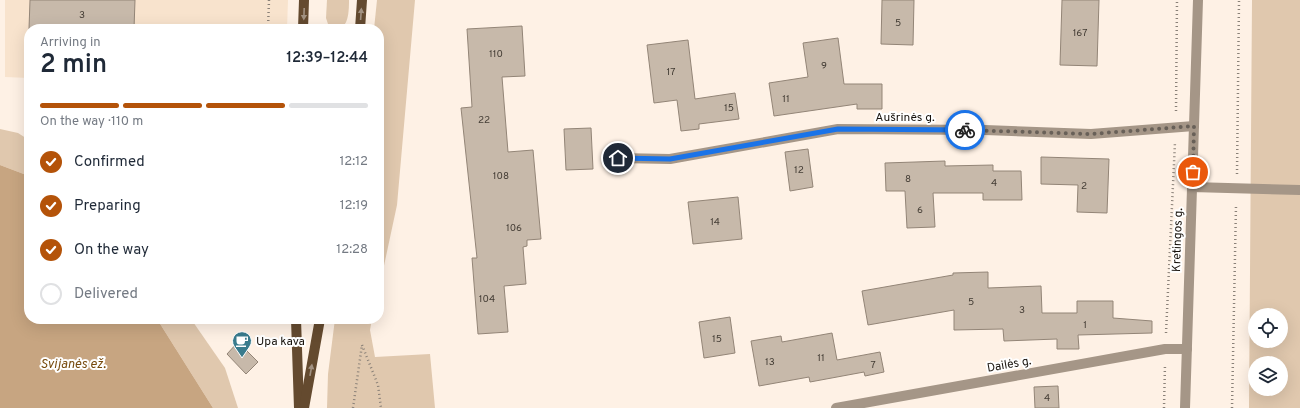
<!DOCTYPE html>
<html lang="en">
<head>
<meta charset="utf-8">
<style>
  :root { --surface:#fff; --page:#f2f2f3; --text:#1f2937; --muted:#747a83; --line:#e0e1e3; --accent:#b45309 }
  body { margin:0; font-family:Overpass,sans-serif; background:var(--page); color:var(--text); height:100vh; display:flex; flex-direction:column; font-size:15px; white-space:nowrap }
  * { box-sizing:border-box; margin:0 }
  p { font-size:13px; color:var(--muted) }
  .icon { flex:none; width:22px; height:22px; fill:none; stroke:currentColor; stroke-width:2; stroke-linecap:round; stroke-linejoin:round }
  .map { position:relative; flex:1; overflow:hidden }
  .panel { position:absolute; left:24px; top:24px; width:360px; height:300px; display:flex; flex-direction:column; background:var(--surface); border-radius:16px; box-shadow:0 4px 16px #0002 }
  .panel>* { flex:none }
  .buttons { position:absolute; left:1248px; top:308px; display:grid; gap:8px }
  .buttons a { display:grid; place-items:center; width:40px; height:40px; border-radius:50%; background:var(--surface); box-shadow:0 4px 16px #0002; font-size:20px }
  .pin { position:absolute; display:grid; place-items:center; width:34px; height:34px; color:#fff; margin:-17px; border:2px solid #fff; border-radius:50%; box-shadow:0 1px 4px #0007 }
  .courier { position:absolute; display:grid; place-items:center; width:40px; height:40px; margin:-20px; border:3px solid #1a73e8; border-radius:50%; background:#fff; color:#222; box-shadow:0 1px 5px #0007 }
  .summary em { font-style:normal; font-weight:600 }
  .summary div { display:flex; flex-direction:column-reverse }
  .summary { display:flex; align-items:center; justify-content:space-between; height:68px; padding:0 16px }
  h1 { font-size:26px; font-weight:600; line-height:30px }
  .bar { display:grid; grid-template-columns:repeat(4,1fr); gap:6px 4px; align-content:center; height:48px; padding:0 16px }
  .bar i { height:5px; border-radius:3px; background:var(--line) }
  .bar .active { background:var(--accent) }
  .bar p { grid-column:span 4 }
  ol { padding:0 16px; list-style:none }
  li { display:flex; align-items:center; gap:12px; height:44px }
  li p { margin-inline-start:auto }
  li .icon { padding:4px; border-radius:50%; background:var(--accent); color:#fff; stroke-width:4 }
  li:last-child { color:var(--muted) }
  li i { width:22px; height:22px; border:2px solid var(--line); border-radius:50% }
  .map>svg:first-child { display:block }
</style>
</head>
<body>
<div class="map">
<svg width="1300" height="408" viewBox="0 0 1300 408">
  <rect width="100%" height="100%" fill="#fef1e5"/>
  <polygon fill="#f8e3cd" points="5,0 288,0 287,29 29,29 29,78 5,77"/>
  <g fill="#e0c8ae" fill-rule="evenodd">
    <path d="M 327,0 L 349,0 C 349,14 348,37 328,24 L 326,18 Z"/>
    <polygon points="377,0 415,0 397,205 379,289 379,29 374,29"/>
    <path d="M 1252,0 L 1300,0 L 1300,408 L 1249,408 ZM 1255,315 L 1281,315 L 1281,341 L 1255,341 ZM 1255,363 L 1281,363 L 1281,389 L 1255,389 Z"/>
    <polygon points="0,129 18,133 29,140 29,176 0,165"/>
    <polygon points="157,319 191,319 225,368 238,408 213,408"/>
    <polygon points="335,319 372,319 370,330 375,357 430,354 435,408 327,408 328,374"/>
  </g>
  <polygon fill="#c7a581" points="0,165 29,176 29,319 157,319 213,408 0,408"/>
  <g fill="#c7b9aa" stroke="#938577">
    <polygon points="30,0 135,0 134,29 29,29"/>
    <polygon points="882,0 914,0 913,45 881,44"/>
    <polygon points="1062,0 1099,0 1097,66 1060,65"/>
    <polygon points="522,26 525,76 502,77 508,152 533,150 541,239 527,240 527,246 523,247 526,284 504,286 508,332 478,334 472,258 477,258 461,108 472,107 467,29"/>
    <polygon points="838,38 844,84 882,84 882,109 857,109 857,104 774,116 769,83 808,77 803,43"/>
    <polygon points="688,40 695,99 735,93 739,119 699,124 699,129 681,131 677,100 654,103 647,45"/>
    <polygon points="591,128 593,169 566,170 564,129"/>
    <polygon points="808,149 813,187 790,191 785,152"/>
    <polygon points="1041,157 1109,159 1107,213 1077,212 1078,185 1041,184"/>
    <polygon points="945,161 945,166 993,165 993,171 1021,171 1022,200 983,200 983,193 933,193 935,227 907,228 905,191 886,191 885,163"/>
    <polygon points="738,197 742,239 693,244 688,202"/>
    <polygon points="988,272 988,288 1041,286 1042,313 1077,313 1077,301 1113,301 1113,318 1152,321 1152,333 1078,335 1079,349 1057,349 1057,339 1004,341 1003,329 954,330 954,310 868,325 862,291 953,275 953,273"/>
    <polygon points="730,317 735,353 704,358 699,322"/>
    <polygon points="832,333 837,360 880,352 884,372 865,376 864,372 810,382 809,377 759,386 751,341 781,336 782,342"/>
    <polygon points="238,342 258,362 246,374 227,354"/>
    <polygon points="1058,386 1059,408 1035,408 1034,387"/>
  </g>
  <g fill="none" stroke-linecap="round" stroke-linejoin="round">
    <g stroke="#8a8178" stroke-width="2.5" stroke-dasharray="1 3" stroke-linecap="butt">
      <polyline points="268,29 269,0"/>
      <polyline points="1176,111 1177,0"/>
      <polyline points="1237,174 1239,0"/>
      <polyline points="1166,333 1175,142"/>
      <polyline points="362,345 378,385 381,408"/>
      <polyline points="353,408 362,345"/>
      <polyline points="1164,408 1165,364"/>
      <polyline points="1232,408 1236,205"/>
    </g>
    <g stroke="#a59687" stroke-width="10">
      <polyline points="618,158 670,159 838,129 985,130 1091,134 1194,126"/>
      <polyline points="1192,187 1300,190"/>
      <polyline points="836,408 1165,349 1187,349"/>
      <polyline points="1185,408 1198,0"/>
    </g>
    <g stroke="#644a2f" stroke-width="10">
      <polyline points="303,29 304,0"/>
      <polyline points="360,29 362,0"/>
      <polyline points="296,319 299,408"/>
      <polyline points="304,408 320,319"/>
    </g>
  </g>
  <defs><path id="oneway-solid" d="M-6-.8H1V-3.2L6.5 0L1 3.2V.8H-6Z"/></defs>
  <g fill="#a29282">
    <use href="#oneway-solid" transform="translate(304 14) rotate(92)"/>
    <use href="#oneway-solid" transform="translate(361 14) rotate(-86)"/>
    <use href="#oneway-solid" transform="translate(311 370) rotate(-80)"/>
  </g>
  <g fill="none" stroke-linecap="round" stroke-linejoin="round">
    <polyline stroke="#686058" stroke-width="4" stroke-dasharray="0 7.2" points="965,130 1091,134 1194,126 1193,172"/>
    <polyline stroke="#1a73e8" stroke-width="5" points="618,158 670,159 838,129 965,130"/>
  </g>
  <defs>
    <symbol id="cafe-pin" viewBox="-11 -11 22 30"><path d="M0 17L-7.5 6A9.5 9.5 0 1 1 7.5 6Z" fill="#397b8d" stroke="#fff"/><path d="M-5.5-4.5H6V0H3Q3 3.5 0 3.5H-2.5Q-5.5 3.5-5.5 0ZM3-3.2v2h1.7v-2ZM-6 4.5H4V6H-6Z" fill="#fff"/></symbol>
  </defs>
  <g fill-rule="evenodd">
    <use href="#cafe-pin" x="231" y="330" width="22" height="30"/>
  </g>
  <g text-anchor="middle" stroke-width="4" stroke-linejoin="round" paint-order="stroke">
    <g font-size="10" fill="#433c34">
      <text x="82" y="18">3</text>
      <text x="898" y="26">5</text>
      <text x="1080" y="36">167</text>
      <text x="496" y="57">110</text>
      <text x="824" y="69">9</text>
      <text x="671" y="75">17</text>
      <text x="786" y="102">11</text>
      <text x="729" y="111">15</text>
      <text x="484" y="123">22</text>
      <text x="799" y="173">12</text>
      <text x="501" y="179">108</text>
      <text x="908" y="182">8</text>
      <text x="994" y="186">4</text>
      <text x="1084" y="189">2</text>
      <text x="920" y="213">6</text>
      <text x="715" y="225">14</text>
      <text x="514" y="231">106</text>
      <text x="487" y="302">104</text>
      <text x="971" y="305">5</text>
      <text x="1022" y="313">3</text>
      <text x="1085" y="328">1</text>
      <text x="717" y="342">15</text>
      <text x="821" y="361">11</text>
      <text x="770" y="365">13</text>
      <text x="873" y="368">7</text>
      <text x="1047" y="401">4</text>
    </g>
    <g font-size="12" fill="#17120c" stroke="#fff">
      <text x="905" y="121">Aušrinės g.</text>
      <text transform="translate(1177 240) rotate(-88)" y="4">Kretingos g.</text>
      <text transform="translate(1009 364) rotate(-10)" y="4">Dailės g.</text>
    </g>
    <g font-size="12" fill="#17120c" stroke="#fff" text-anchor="start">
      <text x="256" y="345">Upa kava</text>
    </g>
    <g font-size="13" font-style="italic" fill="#774a0d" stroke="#fff">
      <text x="73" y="368">Svijanės ež.</text>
    </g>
  </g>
</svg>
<div class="buttons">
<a><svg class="icon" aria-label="locate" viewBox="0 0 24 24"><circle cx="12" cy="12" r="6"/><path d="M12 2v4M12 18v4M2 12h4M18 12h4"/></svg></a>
<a><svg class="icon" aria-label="layers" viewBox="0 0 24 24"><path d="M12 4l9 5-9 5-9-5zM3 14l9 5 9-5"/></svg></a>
</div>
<div class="pin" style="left:1193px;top:172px;background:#ea580c"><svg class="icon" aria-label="bag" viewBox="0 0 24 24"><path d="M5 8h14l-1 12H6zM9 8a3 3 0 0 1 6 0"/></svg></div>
<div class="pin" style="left:618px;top:158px;background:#1f2937"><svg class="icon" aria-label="home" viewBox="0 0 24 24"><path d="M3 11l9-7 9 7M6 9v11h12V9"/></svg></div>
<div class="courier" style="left:965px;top:130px"><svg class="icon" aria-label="bike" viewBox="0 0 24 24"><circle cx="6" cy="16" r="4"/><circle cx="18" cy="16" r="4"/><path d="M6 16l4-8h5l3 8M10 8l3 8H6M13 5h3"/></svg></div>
<section class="panel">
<div class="summary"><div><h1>2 min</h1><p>Arriving in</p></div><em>12:39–12:44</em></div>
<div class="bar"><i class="active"></i><i class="active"></i><i class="active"></i><i></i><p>On the way · 110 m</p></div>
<ol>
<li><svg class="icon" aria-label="check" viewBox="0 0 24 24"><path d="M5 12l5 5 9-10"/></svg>Confirmed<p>12:12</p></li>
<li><svg class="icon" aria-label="check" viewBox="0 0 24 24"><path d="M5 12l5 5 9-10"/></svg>Preparing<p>12:19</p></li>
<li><svg class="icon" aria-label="check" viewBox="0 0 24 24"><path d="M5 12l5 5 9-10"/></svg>On the way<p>12:28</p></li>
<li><i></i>Delivered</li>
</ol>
</section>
</div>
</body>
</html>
